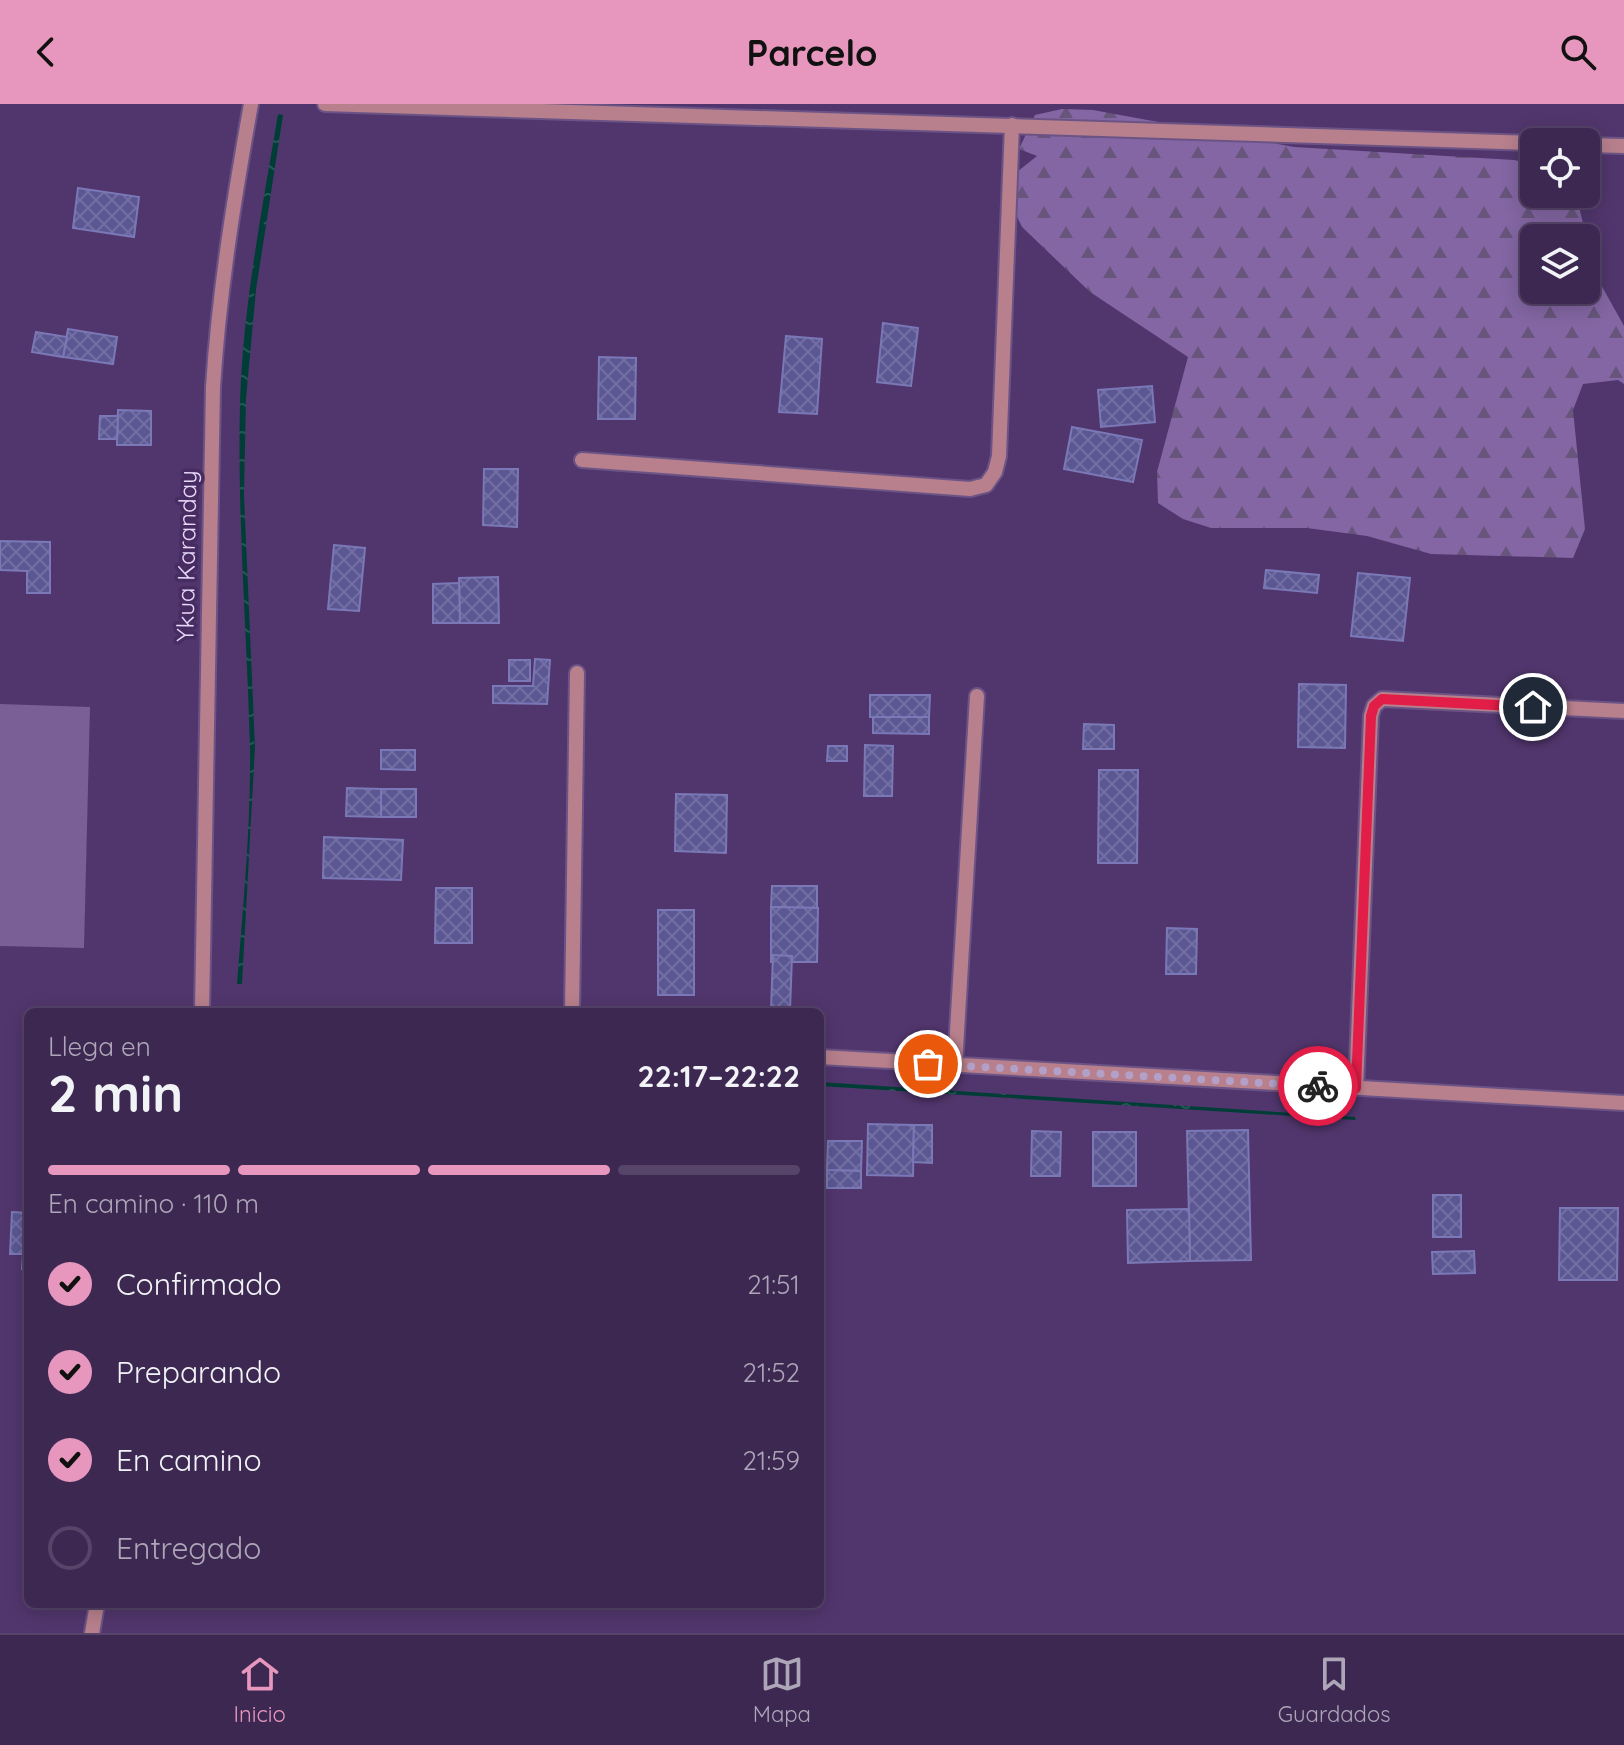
<!DOCTYPE html>
<html lang="es">
<head>
<meta charset="utf-8">
<style>
  :root { --surface:#3d2852; --page:#443059; --text:#f1f3f6; --muted:#ada6b8; --line:#564469; --accent:#e797bd }
  body { margin:0; font-family:Quicksand,sans-serif; background:var(--page); color:var(--text); height:100vh; display:flex; flex-direction:column; font-size:30px; white-space:nowrap }
  * { box-sizing:border-box; margin:0 }
  p { font-size:26px; color:var(--muted) }
  .icon { flex:none; width:44px; height:44px; fill:none; stroke:currentColor; stroke-width:2; stroke-linecap:round; stroke-linejoin:round }
  .map { position:relative; flex:1; overflow:hidden }
  .drawer { position:absolute; left:24px; top:904px; width:800px; height:600px; display:flex; flex-direction:column; background:var(--surface); border-radius:12px; box-shadow:0 4px 20px #0003,0 0 0 2px var(--line) }
  .drawer>* { flex:none }
  .tools { position:absolute; left:1520px; top:24px; display:grid; gap:16px }
  .tools a { display:grid; place-items:center; width:80px; height:80px; border-radius:12px; background:var(--surface); box-shadow:0 4px 20px #0003,0 0 0 2px var(--line); font-size:40px }
  .pin { position:absolute; display:grid; place-items:center; width:68px; height:68px; color:#fff; margin:-34px; border:4px solid #fff; border-radius:50%; box-shadow:0 2px 8px #0007 }
  .courier { position:absolute; display:grid; place-items:center; width:80px; height:80px; margin:-40px; border:6px solid #e11d48; border-radius:50%; background:#fff; color:#222; box-shadow:0 2px 10px #0007 }
  .headline em { font-style:normal; font-weight:800 }
  .headline div { display:flex; flex-direction:column-reverse }
  .headline { display:flex; align-items:center; justify-content:space-between; height:136px; padding:0 24px }
  h1 { font-size:52px; font-weight:800; line-height:60px }
  .bar { display:grid; grid-template-columns:repeat(4,1fr); gap:12px 8px; align-content:center; height:96px; padding:0 24px }
  .bar i { height:10px; border-radius:6px; background:var(--line) }
  .bar .current { background:var(--accent) }
  .bar p { grid-column:span 4 }
  ol { padding:0 24px; list-style:none }
  li { display:flex; align-items:center; gap:24px; height:88px }
  li p { margin-inline-start:auto }
  li .icon { padding:8px; border-radius:50%; background:var(--accent); color:#111; stroke-width:4 }
  li:last-child { color:var(--muted) }
  li i { width:44px; height:44px; border:4px solid var(--line); border-radius:50% }
  header { display:flex; justify-content:space-between; align-items:center; height:104px; padding:0 24px; background:var(--accent); color:#111; font-size:36px; font-weight:800 }
  .tabs { display:flex; justify-content:space-around; align-items:center; height:112px; border-top:2px solid var(--line); background:var(--surface); font-size:22px; color:var(--muted) }
  .tabs a { display:grid; justify-items:center; gap:4px }
  .tabs .current { color:var(--accent) }
  .map>svg:first-child { display:block }
</style>
</head>
<body>
<header><svg class="icon" aria-label="back" viewBox="0 0 24 24"><path d="M15 5l-7 7 7 7"/></svg>Parcelo<svg class="icon" aria-label="search" viewBox="0 0 24 24"><circle cx="10" cy="10" r="6"/><path d="M15 15l6 6"/></svg></header>
<div class="map">
<svg width="1624" height="1529" viewBox="0 0 1624 1529">
  <defs>
    <pattern id="forest-firs" width="22" height="20" patternUnits="userSpaceOnUse" patternTransform="scale(2)"><rect width="22" height="20" fill="#8366a3"/><path d="M5 1l3.5 6h-7zM16 11l3.5 6h-7z" fill="#67557b"/></pattern>
    <pattern id="water-ripples" width="26" height="14" patternUnits="userSpaceOnUse" patternTransform="scale(2)"><rect width="26" height="14" fill="#003d37"/><path d="M2 4q2-2 4 0t4 0M15 11q2-2 4 0t4 0" fill="none" stroke="#255855"/></pattern>
    <pattern id="building-cross-hatch" width="8" height="8" patternUnits="userSpaceOnUse" patternTransform="scale(2)"><rect width="8" height="8" fill="#5b5793"/><path d="M0 0l8 8M0 8l8-8" fill="none" stroke="#736fa3"/></pattern>
  </defs>
  <rect width="100%" height="100%" fill="#51366d"/>
  <path fill="url(#forest-firs)" fill-rule="evenodd" d="M 1062,5 L 1093,6 L 1294,43 L 1514,56 L 1534,60 L 1534,90 L 1576,90 L 1595,170 L 1624,222 L 1624,280 L 1618,276 L 1583,280 L 1573,306 L 1585,425 L 1573,454 L 1431,450 L 1367,432 L 1307,424 L 1211,424 L 1183,415 L 1158,399 L 1157,368 L 1188,253 L 1090,188 L 1022,123 L 1010,98 L 1012,72 L 1037,52 L 1019,45 L 1035,11 ZM 1534,134 L 1586,134 L 1586,186 L 1534,186 Z"/>
  <polygon fill="#795f96" points="0,600 90,603 84,844 0,842"/>
  <g fill="url(#water-ripples)">
    <path d="M 278,10 L 283,11 L 256,186 L 246,295 L 244,391 L 255,643 L 242,880 L 237,880 C 243,802 251,722 250,644 C 247,529 237,414 240,298 C 243,202 262,106 278,10 Z"/>
    <polygon points="820,978 1355,1013 1356,1016 820,982"/>
  </g>
  <g fill="url(#building-cross-hatch)" stroke="#7a78b6" stroke-width="2">
    <polygon points="78,84 139,93 134,133 73,124"/>
    <polygon points="883,219 918,224 911,282 877,278"/>
    <polygon points="68,225 117,233 113,260 63,253"/>
    <polygon points="36,228 67,233 63,253 32,248"/>
    <polygon points="786,232 822,235 817,310 779,308"/>
    <polygon points="599,253 636,254 635,315 598,315"/>
    <polygon points="1152,282 1155,318 1101,323 1098,286"/>
    <polygon points="118,306 151,307 151,341 117,341"/>
    <polygon points="100,312 118,312 117,335 99,335"/>
    <polygon points="1072,323 1142,336 1133,378 1064,365"/>
    <polygon points="484,365 518,365 517,423 483,421"/>
    <polygon points="0,437 50,438 50,489 27,489 27,467 0,466"/>
    <polygon points="334,441 365,444 359,507 328,505"/>
    <polygon points="1266,466 1319,471 1317,489 1264,484"/>
    <polygon points="1358,469 1410,474 1403,537 1351,532"/>
    <polygon points="498,473 499,519 460,519 459,474"/>
    <polygon points="459,479 460,519 433,519 433,480"/>
    <polygon points="535,555 550,556 547,600 493,599 493,582 533,582"/>
    <rect x="509" y="556" width="21" height="21"/>
    <polygon points="1299,580 1346,581 1345,644 1298,643"/>
    <polygon points="870,591 930,591 929,613 870,613"/>
    <polygon points="873,613 929,613 929,630 873,629"/>
    <polygon points="1084,620 1114,621 1114,645 1083,645"/>
    <polygon points="865,641 893,642 892,692 864,692"/>
    <polygon points="828,642 847,642 847,657 827,657"/>
    <polygon points="381,646 415,646 415,666 381,665"/>
    <polygon points="1099,666 1138,666 1137,759 1098,759"/>
    <polygon points="347,684 381,685 381,713 346,712"/>
    <rect x="381" y="685" width="35" height="28"/>
    <polygon points="676,690 727,691 726,749 675,747"/>
    <polygon points="324,733 403,736 401,776 323,774"/>
    <polygon points="772,782 817,782 817,804 771,803"/>
    <polygon points="436,784 472,784 472,839 435,839"/>
    <polygon points="771,803 818,804 817,858 771,858"/>
    <rect x="658" y="806" width="36" height="85"/>
    <polygon points="1167,824 1197,825 1196,870 1166,870"/>
    <polygon points="773,851 792,852 790,906 771,905"/>
    <polygon points="868,1020 914,1021 913,1072 867,1071"/>
    <polygon points="914,1021 932,1021 932,1059 913,1058"/>
    <polygon points="1248,1026 1251,1156 1190,1157 1187,1027"/>
    <polygon points="1032,1027 1061,1028 1060,1072 1031,1072"/>
    <rect x="1093" y="1028" width="43" height="54"/>
    <polygon points="828,1037 862,1037 861,1067 827,1066"/>
    <polygon points="827,1066 861,1067 861,1084 827,1084"/>
    <rect x="1433" y="1091" width="28" height="42"/>
    <polygon points="1560,1104 1618,1104 1617,1176 1559,1176"/>
    <polygon points="1189,1105 1190,1157 1128,1159 1127,1106"/>
    <polygon points="12,1108 28,1109 28,1165 22,1165 23,1150 10,1150"/>
    <polygon points="1474,1147 1475,1169 1433,1170 1432,1148"/>
  </g>
  <g fill="none" stroke-linecap="round" stroke-linejoin="round">
    <defs>
      <g id="minor">
        <polyline points="325,0 1534,39"/>
        <polyline points="1586,41 1624,42"/>
        <polyline points="582,356 970,385 986,381 995,368 999,352 1012,21"/>
        <path d="M 202,908 L 213,283 C 219,188 234,95 251,0"/>
        <polyline points="572,908 577,569"/>
        <polyline points="820,953 1624,999"/>
        <polyline points="955,961 977,592"/>
        <polyline points="1356,984 1371,612 1374,602 1382,595 1624,607"/>
        <polyline points="92,1529 97,1500"/>
      </g>
    </defs>
    <use href="#minor" stroke="#6c5386" stroke-width="18"/>
    <use href="#minor" stroke="#b7808c" stroke-width="14"/>
  </g>
  <g fill="none" stroke-linecap="round" stroke-linejoin="round">
    <polyline stroke="#b2a0c9" stroke-width="8" stroke-dasharray="0 14.4" points="928,960 1318,982"/>
    <polyline stroke="#e11d48" stroke-width="10" points="1318,982 1356,984 1371,612 1374,602 1382,595 1533,603"/>
  </g>
  <g text-anchor="middle" stroke-width="7" stroke-linejoin="round" paint-order="stroke">
    <g font-size="24" fill="#e7d9fa" stroke="#472c62">
      <text transform="translate(187 452) rotate(-89)" y="8">Ykua Karanday</text>
    </g>
  </g>
</svg>
<div class="tools">
<a><svg class="icon" aria-label="locate" viewBox="0 0 24 24"><circle cx="12" cy="12" r="6"/><path d="M12 2v4M12 18v4M2 12h4M18 12h4"/></svg></a>
<a><svg class="icon" aria-label="layers" viewBox="0 0 24 24"><path d="M12 4l9 5-9 5-9-5zM3 14l9 5 9-5"/></svg></a>
</div>
<div class="pin" style="left:928px;top:960px;background:#ea580c"><svg class="icon" aria-label="bag" viewBox="0 0 24 24"><path d="M5 8h14l-1 12H6zM9 8a3 3 0 0 1 6 0"/></svg></div>
<div class="pin" style="left:1533px;top:603px;background:#1f2937"><svg class="icon" aria-label="home" viewBox="0 0 24 24"><path d="M3 11l9-7 9 7M6 9v11h12V9"/></svg></div>
<div class="courier" style="left:1318px;top:982px"><svg class="icon" aria-label="bike" viewBox="0 0 24 24"><circle cx="6" cy="16" r="4"/><circle cx="18" cy="16" r="4"/><path d="M6 16l4-8h5l3 8M10 8l3 8H6M13 5h3"/></svg></div>
<section class="drawer">
<div class="headline"><div><h1>2 min</h1><p>Llega en</p></div><em>22:17–22:22</em></div>
<div class="bar"><i class="current"></i><i class="current"></i><i class="current"></i><i></i><p>En camino · 110 m</p></div>
<ol>
<li><svg class="icon" aria-label="check" viewBox="0 0 24 24"><path d="M5 12l5 5 9-10"/></svg>Confirmado<p>21:51</p></li>
<li><svg class="icon" aria-label="check" viewBox="0 0 24 24"><path d="M5 12l5 5 9-10"/></svg>Preparando<p>21:52</p></li>
<li><svg class="icon" aria-label="check" viewBox="0 0 24 24"><path d="M5 12l5 5 9-10"/></svg>En camino<p>21:59</p></li>
<li><i></i>Entregado</li>
</ol>
</section>
</div>
<nav class="tabs">
<a class="current"><svg class="icon" aria-label="home" viewBox="0 0 24 24"><path d="M3 11l9-7 9 7M6 9v11h12V9"/></svg>Inicio</a>
<a><svg class="icon" aria-label="map" viewBox="0 0 24 24"><path d="M3 6l6-2 6 2 6-2v14l-6 2-6-2-6 2zM9 4v14M15 6v14"/></svg>Mapa</a>
<a><svg class="icon" aria-label="saved" viewBox="0 0 24 24"><path d="M7 4h10v16l-5-4-5 4z"/></svg>Guardados</a>
</nav>
</body>
</html>
